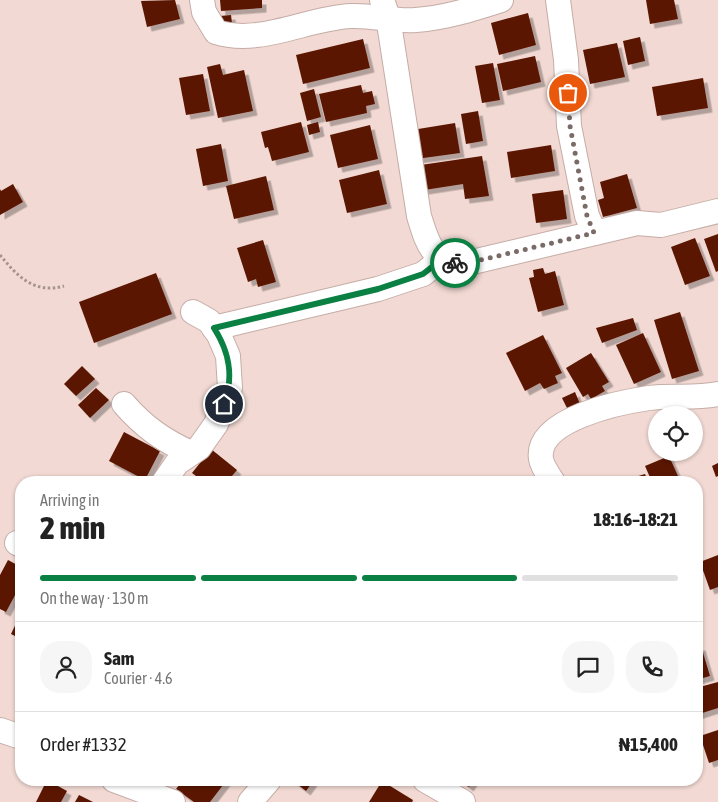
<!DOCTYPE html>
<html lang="en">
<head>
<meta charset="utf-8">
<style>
  :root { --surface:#fff; --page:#f6f6f6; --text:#222; --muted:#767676; --line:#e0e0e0; --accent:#0b8043 }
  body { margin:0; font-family:"Asap Condensed",sans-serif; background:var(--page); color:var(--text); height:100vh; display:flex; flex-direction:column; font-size:19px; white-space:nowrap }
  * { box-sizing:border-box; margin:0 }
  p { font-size:16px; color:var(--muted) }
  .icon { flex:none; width:28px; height:28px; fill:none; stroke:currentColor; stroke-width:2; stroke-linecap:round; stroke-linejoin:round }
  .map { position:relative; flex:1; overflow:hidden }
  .sheet { position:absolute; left:15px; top:476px; width:688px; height:310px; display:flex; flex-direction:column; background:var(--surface); border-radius:20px; box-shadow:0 1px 4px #0004 }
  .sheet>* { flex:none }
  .fabs { position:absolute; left:648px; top:406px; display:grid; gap:10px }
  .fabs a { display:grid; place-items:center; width:55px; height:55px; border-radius:50%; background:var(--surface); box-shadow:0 1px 4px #0004; font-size:25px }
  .pin { position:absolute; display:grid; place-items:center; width:42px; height:42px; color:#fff; margin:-21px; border:2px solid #fff; border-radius:50%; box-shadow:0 1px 5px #0007 }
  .courier { position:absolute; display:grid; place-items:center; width:50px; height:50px; margin:-25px; border:4px solid #0b8043; border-radius:50%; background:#fff; color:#222; box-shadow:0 1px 6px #0007 }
  .headline em { font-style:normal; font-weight:800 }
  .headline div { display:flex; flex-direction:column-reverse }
  .headline { display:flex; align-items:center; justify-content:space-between; height:85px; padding:0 25px }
  h1 { font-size:32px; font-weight:800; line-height:38px }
  .bar { display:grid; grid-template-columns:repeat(4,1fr); gap:8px 5px; align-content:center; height:60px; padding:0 25px }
  .bar i { height:6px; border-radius:4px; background:var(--line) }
  .bar .on { background:var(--accent) }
  .bar p { grid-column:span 4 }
  .line { display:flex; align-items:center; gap:12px; padding:0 25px; border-top:1px solid var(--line) }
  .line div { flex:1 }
  .round { display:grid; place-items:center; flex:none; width:52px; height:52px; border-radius:20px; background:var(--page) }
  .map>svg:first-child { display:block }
</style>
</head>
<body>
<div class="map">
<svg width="718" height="802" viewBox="0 0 718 802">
  <defs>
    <filter id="shadow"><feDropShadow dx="4.5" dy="4.5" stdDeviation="0" flood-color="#0004"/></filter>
  </defs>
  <rect width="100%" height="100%" fill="#f2d9d3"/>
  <g fill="#5a1605" filter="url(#shadow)">
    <polygon points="175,0 180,19 147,27 141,1"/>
    <polygon points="220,0 262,0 262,8 221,11"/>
    <polygon points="646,0 674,0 678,19 650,24"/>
    <polygon points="528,13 536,45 499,55 491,23"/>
    <polygon points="231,15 232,23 221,24 220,16"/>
    <polygon points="640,37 645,61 628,65 623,41"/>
    <polygon points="363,39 370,68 303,84 296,55"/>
    <polygon points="617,43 625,77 590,84 583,50"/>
    <polygon points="535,56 541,82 503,91 497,64"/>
    <polygon points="493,63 500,100 482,103 475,66"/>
    <polygon points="220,64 223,75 244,70 253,111 218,118 207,67"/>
    <polygon points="203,74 210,111 186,115 179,78"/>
    <polygon points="703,78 708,108 657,116 652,87"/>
    <polygon points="361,85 363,93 372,91 375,104 366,106 367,113 326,122 319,94"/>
    <polygon points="314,89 321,117 307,121 300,93"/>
    <polygon points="478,111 483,141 466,144 461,114"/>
    <polygon points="301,122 309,152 272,161 268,147 265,148 261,132"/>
    <polygon points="318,122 320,132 309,135 307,125"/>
    <polygon points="455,123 460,153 416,159 412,130"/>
    <polygon points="370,125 378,159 338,168 330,135"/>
    <polygon points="221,144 228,181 203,186 196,149"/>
    <polygon points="551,145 555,171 511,178 507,152"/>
    <polygon points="482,156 489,196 465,199 463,184 418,191 414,166"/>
    <polygon points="379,170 387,204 347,213 339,180"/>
    <polygon points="627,174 637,208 603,217 598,200 604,198 600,182"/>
    <polygon points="266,176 274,210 234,219 226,186"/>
    <polygon points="13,184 23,202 0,215 0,189 1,191"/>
    <polygon points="563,190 567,219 536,223 532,194"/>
    <polygon points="718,234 718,271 716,272 704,239"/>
    <polygon points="695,238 710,276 685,285 671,247"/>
    <polygon points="263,240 276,282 258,287 256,279 248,282 237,248"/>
    <polygon points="543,268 545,274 555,271 564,305 538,312 529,278 534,277 533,270"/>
    <polygon points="156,273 172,314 94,343 79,302"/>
    <polygon points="680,312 699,371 672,379 654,320"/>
    <polygon points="633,318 637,330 602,343 596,328"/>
    <polygon points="643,333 661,372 634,384 616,345"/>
    <polygon points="543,335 562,373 555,376 558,383 544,389 540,383 525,391 506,353"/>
    <polygon points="591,353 609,382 602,386 605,391 591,399 588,394 583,397 566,368"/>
    <polygon points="82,366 95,379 76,396 64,384"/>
    <polygon points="96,388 109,400 90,418 78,405"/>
    <polygon points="575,392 580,404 568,410 562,398"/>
    <polygon points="124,432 160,451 145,480 109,461"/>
    <polygon points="211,449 237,470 227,482 204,482 192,473"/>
    <polygon points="669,456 678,476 664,482 652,482 645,466"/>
    <polygon points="718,463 718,476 716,477 712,466"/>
    <polygon points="645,474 648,482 619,482"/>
    <polygon points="718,555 718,587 710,590 700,562"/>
    <polygon points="8,560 21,567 21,584 6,612 0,609 0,575"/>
    <polygon points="21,613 21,639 11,634"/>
    <polygon points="701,646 710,676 696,680 696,647"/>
    <polygon points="718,682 718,708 696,715 696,688"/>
    <polygon points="718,730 718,760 709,763 700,736"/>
    <polygon points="47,780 67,791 61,802 36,802"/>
    <polygon points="183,780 227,780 210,802 194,802 176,789"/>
    <polygon points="292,780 314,780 306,791"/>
    <polygon points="460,780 474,780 469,787"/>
    <polygon points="382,781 413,800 412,802 369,802"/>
    <polygon points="79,795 93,802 75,802"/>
  </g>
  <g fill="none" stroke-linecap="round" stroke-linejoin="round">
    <defs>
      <g id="minor">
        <path d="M 202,0 L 204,12 L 216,32 C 260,46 307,18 351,16 C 373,15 395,22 416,20 C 445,18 473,9 501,0"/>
        <path d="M 382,0 L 388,17 L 419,216 C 428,245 431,260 464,264 L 637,223 L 661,225 L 718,211"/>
        <polyline points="558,0 566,60 569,126 587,216 595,233"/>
        <polyline points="214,328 378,289 423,274 442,259"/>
        <path d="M 124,404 C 144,427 164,441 191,453"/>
        <polyline points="164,482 177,463 199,448 216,424 230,388 228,356 219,335 209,321 193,312"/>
        <path d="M 553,482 C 549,476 542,466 541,459 C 535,419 621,402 649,398 C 672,395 696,399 718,394"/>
        <polyline points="17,543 21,545"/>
        <polyline points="0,730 21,737"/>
        <polyline points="114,780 173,802"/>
        <polyline points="425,780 463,802"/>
        <polyline points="250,802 269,780"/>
      </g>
    </defs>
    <use href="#minor" stroke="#c5ada7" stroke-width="26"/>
    <path stroke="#a6938e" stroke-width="3" stroke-dasharray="2.5 2.5" stroke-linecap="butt" d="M 0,255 C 18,277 34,294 64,286"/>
    <use href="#minor" stroke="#fff" stroke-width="24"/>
  </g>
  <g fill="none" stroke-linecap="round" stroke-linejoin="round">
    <polyline stroke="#7a6b67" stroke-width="5" stroke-dasharray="0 9" points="455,263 464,264 594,233 587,216 570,126 568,93"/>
    <path stroke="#0b8043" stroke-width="6" d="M 224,404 C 234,377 230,353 214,328 L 378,289 L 423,274 L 442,259 L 455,263"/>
  </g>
</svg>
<div class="fabs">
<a><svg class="icon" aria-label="locate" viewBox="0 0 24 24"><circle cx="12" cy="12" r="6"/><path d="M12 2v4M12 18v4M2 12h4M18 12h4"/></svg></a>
</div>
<div class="pin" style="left:568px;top:93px;background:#ea580c"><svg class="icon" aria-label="bag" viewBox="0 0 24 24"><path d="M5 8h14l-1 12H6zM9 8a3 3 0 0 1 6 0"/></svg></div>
<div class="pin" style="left:224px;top:404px;background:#1f2937"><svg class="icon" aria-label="home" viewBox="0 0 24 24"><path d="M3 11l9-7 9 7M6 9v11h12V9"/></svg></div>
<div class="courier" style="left:455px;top:263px"><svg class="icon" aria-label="bike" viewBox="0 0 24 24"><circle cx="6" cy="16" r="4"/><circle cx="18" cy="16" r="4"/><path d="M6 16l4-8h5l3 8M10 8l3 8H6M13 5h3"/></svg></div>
<section class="sheet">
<div class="headline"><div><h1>2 min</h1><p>Arriving in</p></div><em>18:16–18:21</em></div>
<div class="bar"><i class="on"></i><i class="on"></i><i class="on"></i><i></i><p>On the way · 130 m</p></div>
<div class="line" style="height:90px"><a class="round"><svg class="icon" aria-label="person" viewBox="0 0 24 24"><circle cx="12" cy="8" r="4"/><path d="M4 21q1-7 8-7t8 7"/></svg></a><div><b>Sam</b><p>Courier · 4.6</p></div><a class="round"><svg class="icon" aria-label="chat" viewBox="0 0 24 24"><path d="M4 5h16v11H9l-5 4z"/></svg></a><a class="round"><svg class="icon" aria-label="phone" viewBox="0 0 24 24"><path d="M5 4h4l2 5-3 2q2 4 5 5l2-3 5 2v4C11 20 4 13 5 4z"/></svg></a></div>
<div class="line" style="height:65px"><div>Order #1332</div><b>₦15,400</b></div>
</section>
</div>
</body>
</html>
